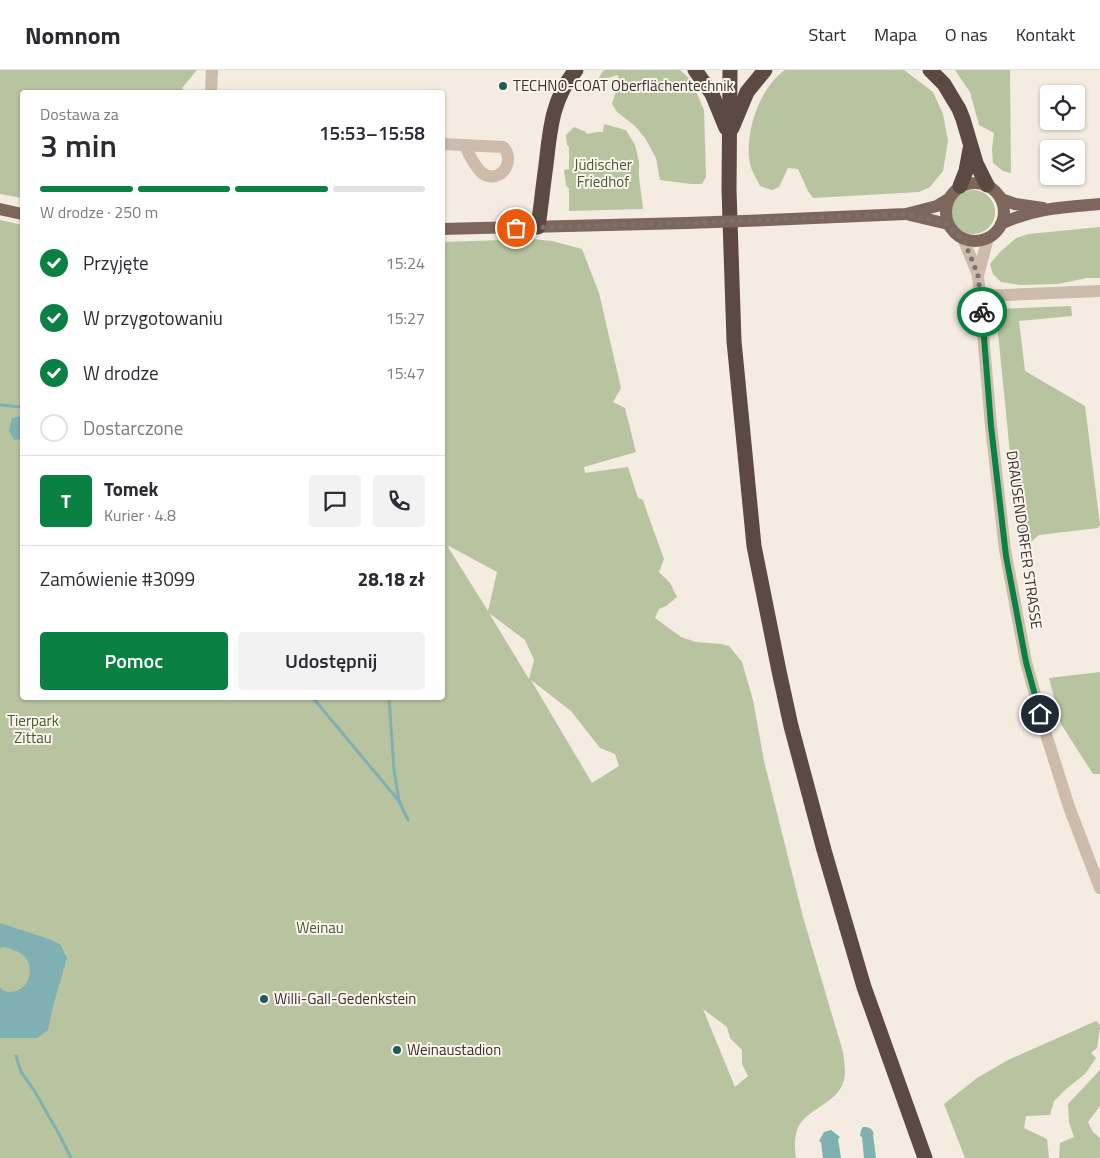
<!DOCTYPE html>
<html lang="pl">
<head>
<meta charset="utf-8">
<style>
  :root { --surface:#fff; --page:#f2f2f3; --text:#2b2b33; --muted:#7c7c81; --line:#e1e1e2; --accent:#0b8043 }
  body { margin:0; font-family:"Titillium Web",sans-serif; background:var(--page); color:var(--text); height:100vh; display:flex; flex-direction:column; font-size:19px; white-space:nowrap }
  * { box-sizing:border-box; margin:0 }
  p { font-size:16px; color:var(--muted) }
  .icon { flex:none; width:28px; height:28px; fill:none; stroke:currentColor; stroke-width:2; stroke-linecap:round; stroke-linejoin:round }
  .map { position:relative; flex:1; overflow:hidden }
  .drawer { position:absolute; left:20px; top:20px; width:425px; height:610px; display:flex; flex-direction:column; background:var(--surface); border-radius:5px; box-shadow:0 1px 4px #0004 }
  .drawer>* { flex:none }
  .buttons { position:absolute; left:1040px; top:15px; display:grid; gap:10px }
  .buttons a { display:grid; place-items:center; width:45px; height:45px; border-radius:5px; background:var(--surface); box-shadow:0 1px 4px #0004; font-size:25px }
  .pin { position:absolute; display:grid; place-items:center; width:42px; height:42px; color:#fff; margin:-21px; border:2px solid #fff; border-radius:50%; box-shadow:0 1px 5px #0007 }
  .courier { position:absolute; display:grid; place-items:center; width:50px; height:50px; margin:-25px; border:4px solid #0b8043; border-radius:50%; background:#fff; color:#222; box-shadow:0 1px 6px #0007 }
  .overview em { font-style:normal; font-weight:600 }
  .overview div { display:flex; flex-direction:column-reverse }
  .overview { display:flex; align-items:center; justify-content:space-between; height:85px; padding:0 20px }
  h1 { font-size:32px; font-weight:600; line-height:38px }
  .bar { display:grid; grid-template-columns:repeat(4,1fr); gap:8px 5px; align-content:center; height:60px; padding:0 20px }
  .bar i { height:6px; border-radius:4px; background:var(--line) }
  .bar .selected { background:var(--accent) }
  .bar p { grid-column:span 4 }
  .line { display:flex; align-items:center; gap:12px; padding:0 20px; border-top:1px solid var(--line) }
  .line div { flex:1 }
  .round { display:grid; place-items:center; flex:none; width:52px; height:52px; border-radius:5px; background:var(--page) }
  ol { padding:0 20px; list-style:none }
  li { display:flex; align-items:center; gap:15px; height:55px }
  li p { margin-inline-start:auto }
  li .icon { padding:5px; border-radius:50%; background:var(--accent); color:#fff; stroke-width:4 }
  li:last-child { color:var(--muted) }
  li i { width:28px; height:28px; border:2px solid var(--line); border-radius:50% }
  .primary-button { display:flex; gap:10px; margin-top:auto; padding:10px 20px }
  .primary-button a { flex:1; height:58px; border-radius:5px; background:var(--accent); color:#fff; font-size:20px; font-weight:600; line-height:58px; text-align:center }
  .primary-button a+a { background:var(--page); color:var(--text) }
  header { display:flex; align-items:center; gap:30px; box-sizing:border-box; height:70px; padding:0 25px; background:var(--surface); border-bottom:1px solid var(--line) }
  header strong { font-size:24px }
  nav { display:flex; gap:28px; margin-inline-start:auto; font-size:18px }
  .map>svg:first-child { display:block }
</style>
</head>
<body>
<header>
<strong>Nomnom</strong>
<nav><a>Start</a><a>Mapa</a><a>O nas</a><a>Kontakt</a></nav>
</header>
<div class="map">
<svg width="1100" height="1088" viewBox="0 0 1100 1088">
  <rect width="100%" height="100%" fill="#f4ebe1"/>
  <g fill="#b8c4a0" fill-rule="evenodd">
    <polygon points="0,0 197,0 182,18 185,22 22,22 22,128 0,124"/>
    <path d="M 605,0 L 680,0 L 691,10 L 704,40 L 706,107 L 702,114 L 691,114 L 660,110 L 656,88 L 645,68 L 635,56 L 617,42 L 612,34 C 614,25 620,14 618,5 L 608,8 L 598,9 L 603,1 Z"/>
    <path d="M 785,0 L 904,0 L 933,22 L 943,44 L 948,71 L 943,101 L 930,117 L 919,122 L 813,128 L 808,121 L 798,99 L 788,98 L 779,117 L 772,120 L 760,116 C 757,109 752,102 750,94 C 744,64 759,18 785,0 Z"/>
    <polygon points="955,0 1010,0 1011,103 1003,101 993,93 992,79 994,63 979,55 970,22"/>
    <polygon points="604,54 626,60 635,75 639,91 639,107 643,139 569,141 569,119 566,115 564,100 569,99 569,77 567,75 566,65 574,57 586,62 586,64 598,62 603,62"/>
    <circle cx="973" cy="142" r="22"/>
    <path d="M 0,150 L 22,155 L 22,628 L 442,628 L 443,172 L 532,169 L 552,171 L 582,179 L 599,223 L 621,318 L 613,332 L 625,338 L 636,382 L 584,397 L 585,403 L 628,397 L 638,428 L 643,430 L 648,445 L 664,489 L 659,502 L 670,513 L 677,527 L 666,536 L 659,539 L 655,548 L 681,567 L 696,572 L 722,574 L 729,576 L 742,592 L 753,630 L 764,691 L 803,847 L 843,982 C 844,992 847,1004 843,1013 C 834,1037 801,1039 796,1064 C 794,1072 795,1080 796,1088 L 0,1088 ZM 449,476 L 497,502 L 488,541 L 448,477 ZM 489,543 L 525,570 L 534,590 L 529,609 ZM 531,610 L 571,641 L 600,678 L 615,684 L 619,696 L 592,713 ZM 703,939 L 727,957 L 730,968 L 742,980 L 742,994 L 748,1006 L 735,1017 Z"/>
    <polygon points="1100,157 1100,208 1087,208 1058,214 1021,215 1001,212 993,204 990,194 1000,182 1016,168 1029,164"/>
    <polygon points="1071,236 1072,246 1019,251 1025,301 1085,336 1100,455 1098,458 1039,465 1027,475 1019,473 996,243 1001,239"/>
    <polygon points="1100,602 1100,704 1093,704 1061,654 1049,608"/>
    <polygon points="1096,951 1100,955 1100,958 1097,978 1091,983 1096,988 1085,1004 1066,1019 1054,1031 1050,1045 1026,1046 1024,1058 1047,1069 1049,1088 965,1088 944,1034 977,1008 1008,990"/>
    <polygon points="1100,1000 1100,1036 1088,1052 1093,1062 1100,1068 1100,1088 1059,1088 1060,1073 1074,1067 1069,1052 1068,1034"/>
  </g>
  <g fill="#7fb0b2">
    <polygon points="21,346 22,347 22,369 14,370 9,361 12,348"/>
    <path d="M 0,853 L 46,868 L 60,874 L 67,888 L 53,936 L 48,960 L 37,968 L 0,968 L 0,917 L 2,920 C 5,921 8,922 10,922 C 29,922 36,898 24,886 C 19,881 11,879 5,877 L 0,878 Z"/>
    <path d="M 863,1057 C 869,1057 872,1058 874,1064 L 873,1064 L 876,1088 L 864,1088 L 862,1067 L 860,1066 L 861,1060 Z"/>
    <polygon points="831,1060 840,1067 838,1069 841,1088 823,1088 821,1072 819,1071 824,1062"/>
  </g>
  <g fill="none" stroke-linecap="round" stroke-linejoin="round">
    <g stroke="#7fb0b2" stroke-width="3">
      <polyline points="0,335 22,337"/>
      <polyline points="313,628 399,731"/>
      <polyline points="389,628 394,700 399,731 408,750"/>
      <polyline points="16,986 21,1002 34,1020 60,1066 71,1088"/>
    </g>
    <g stroke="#cdbbac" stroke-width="12">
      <polyline points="211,22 212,0"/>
      <path d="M 442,74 L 503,77 C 506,80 508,83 508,88 C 509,102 493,113 481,102 C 474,95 469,85 465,75"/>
      <polyline points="963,168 978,205 991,356 1005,480 1026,592 1045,661 1069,737 1100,818"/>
      <polyline points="978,205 988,168"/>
      <polyline points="981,226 1100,221"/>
    </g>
    <g stroke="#7d675c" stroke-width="12">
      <circle cx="975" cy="142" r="29"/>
      <polyline points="1001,129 1015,134 1043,138"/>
      <polyline points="0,139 22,144"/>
      <polyline points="910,145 948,154"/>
      <polyline points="768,150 906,144 937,136 947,130"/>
      <path d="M 1001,154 C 1033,138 1066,137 1100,134"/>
      <polyline points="442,159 687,153"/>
    </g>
    <g stroke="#5c4a42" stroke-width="15">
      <polyline points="695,0 712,24 726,58"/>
      <polyline points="730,0 729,120 734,271 754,476 779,601 791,656 824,780 864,917 925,1088"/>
      <polyline points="930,0 944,14 959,39 963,49 976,93 987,115"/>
      <polyline points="732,58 747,22 765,0"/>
      <polyline points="960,116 966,101 970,79"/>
      <path d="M 538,157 C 541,137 543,116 546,95 C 550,60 552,28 576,0"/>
    </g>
    <polyline stroke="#7d675c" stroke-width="12" points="687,153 768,150"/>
  </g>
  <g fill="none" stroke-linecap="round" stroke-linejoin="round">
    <path stroke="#7c716b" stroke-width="5" stroke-dasharray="0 9" d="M 516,158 L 687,153 L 906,144 L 948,154 C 952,160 956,165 963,168 L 978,205 L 982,242"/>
    <polyline stroke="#0b8043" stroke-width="6" points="982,242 991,356 1006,486 1026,592 1040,644"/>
  </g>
  <g fill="#1f5a5e" stroke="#fbf5ee" stroke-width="2">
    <circle cx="503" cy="16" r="5"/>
    <circle cx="264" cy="929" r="5"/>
    <circle cx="397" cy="980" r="5"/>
  </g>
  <g text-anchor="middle" stroke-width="4" stroke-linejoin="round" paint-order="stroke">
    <g font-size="15" fill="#3b302b" stroke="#fbf5ee" text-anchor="start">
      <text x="513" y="21">TECHNO-COAT Oberflächentechnik</text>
      <text x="274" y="934">Willi-Gall-Gedenkstein</text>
      <text x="407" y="985">Weinaustadion</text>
    </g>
    <g font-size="15" fill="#4a5a2e" stroke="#fbf5ee">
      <text x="603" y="100">Jüdischer<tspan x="603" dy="17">Friedhof</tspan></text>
      <text x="33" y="656">Tierpark<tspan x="33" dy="17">Zittau</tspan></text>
      <text x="320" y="863">Weinau</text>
    </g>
    <g font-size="15" fill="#3b302b" stroke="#fbf5ee">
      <text transform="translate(1024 470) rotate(82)" y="5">DRAUSENDORFER STRASSE</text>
    </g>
  </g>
</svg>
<div class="buttons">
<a><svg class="icon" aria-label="locate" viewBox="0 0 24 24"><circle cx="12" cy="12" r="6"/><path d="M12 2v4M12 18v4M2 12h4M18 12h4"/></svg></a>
<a><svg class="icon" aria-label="layers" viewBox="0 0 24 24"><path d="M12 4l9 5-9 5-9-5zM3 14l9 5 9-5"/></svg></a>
</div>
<div class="pin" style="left:516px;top:158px;background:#ea580c"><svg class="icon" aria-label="bag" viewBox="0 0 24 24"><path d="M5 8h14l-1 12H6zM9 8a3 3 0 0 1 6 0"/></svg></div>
<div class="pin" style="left:1040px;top:644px;background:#1f2937"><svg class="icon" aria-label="home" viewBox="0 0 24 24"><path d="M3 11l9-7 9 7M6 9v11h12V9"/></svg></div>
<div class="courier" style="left:982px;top:242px"><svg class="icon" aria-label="bike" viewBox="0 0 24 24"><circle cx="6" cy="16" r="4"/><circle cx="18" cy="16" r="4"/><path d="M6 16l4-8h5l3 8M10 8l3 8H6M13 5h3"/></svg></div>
<section class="drawer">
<div class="overview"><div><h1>3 min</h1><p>Dostawa za</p></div><em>15:53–15:58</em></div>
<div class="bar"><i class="selected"></i><i class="selected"></i><i class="selected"></i><i></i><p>W drodze · 250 m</p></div>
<ol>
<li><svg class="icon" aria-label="check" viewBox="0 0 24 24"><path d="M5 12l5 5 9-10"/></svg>Przyjęte<p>15:24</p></li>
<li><svg class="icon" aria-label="check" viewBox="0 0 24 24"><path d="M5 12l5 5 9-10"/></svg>W przygotowaniu<p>15:27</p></li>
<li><svg class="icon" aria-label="check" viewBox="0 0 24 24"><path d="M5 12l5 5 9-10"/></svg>W drodze<p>15:47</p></li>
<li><i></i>Dostarczone</li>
</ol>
<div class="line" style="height:90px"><b class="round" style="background:var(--accent);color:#fff">T</b><div><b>Tomek</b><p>Kurier · 4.8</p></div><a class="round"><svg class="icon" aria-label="chat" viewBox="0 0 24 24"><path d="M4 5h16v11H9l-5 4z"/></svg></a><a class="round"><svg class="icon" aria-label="phone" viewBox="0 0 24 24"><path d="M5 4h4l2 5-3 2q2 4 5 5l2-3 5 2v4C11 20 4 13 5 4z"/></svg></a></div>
<div class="line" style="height:65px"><div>Zamówienie #3099</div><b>28.18 zł</b></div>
<div class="primary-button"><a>Pomoc</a><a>Udostępnij</a></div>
</section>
</div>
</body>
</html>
